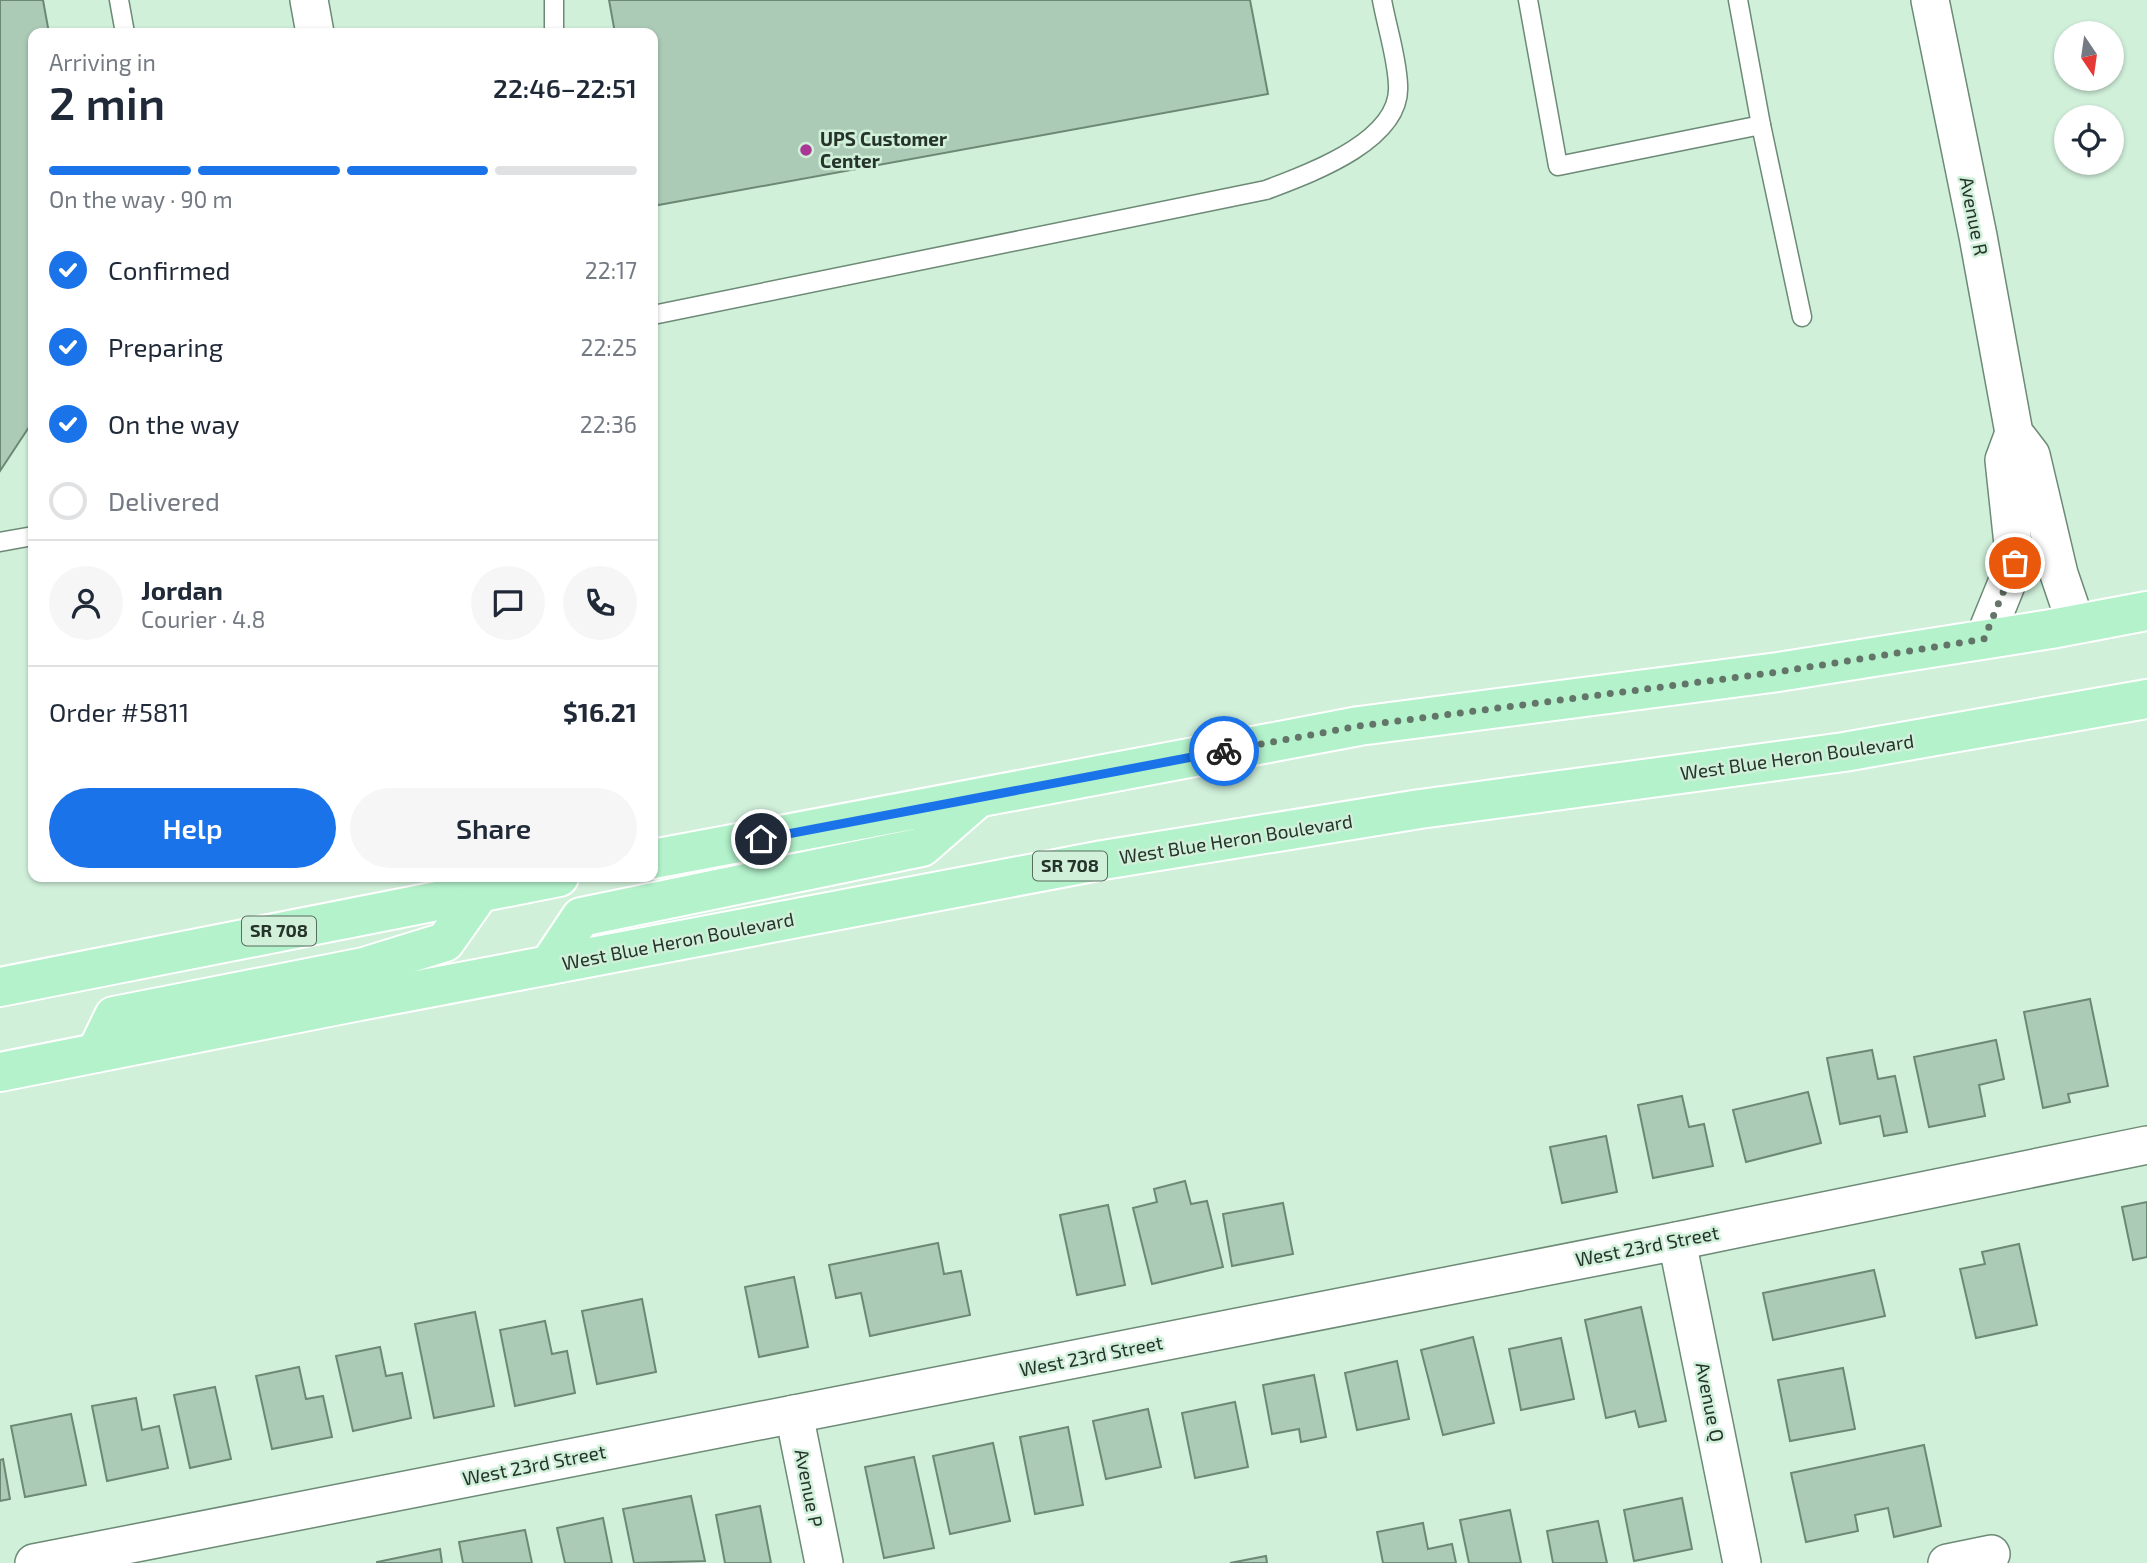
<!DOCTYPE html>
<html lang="en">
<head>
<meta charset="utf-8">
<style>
  :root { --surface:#fff; --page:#f6f6f7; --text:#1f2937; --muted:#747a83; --line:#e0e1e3; --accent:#1a73e8 }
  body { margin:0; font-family:"Exo 2",sans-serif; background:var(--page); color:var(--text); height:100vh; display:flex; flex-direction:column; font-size:26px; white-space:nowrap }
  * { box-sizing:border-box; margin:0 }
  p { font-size:23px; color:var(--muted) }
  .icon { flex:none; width:38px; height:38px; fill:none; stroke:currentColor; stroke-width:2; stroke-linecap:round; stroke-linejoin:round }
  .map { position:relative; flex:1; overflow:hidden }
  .sheet { position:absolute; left:28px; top:28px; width:630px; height:854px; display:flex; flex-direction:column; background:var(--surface); border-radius:14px; box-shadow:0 2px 5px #0004 }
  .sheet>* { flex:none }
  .needle { width:46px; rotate:167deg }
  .tools { position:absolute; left:2054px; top:21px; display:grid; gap:14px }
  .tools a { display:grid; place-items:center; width:70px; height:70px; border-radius:50%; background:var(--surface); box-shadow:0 2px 5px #0004; font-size:35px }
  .pin { position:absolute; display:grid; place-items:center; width:60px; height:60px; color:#fff; margin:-30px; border:4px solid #fff; border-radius:50%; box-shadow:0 2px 7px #0007 }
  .courier { position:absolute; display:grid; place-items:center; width:70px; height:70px; margin:-35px; border:5px solid #1a73e8; border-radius:50%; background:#fff; color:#222; box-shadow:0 2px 9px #0007 }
  .overview em { font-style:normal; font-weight:600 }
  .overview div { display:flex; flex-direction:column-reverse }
  .overview { display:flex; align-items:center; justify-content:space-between; height:119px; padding:0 21px }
  h1 { font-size:46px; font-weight:600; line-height:52px }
  .bar { display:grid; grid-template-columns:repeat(4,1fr); gap:10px 7px; align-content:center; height:84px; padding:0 21px }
  .bar i { height:9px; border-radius:5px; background:var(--line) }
  .bar .active { background:var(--accent) }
  .bar p { grid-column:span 4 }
  .line { display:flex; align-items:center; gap:18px; padding:0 21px; border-top:2px solid var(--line) }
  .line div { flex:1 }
  .round { display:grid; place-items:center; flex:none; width:74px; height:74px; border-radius:37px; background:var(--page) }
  ol { padding:0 21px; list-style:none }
  li { display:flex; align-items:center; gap:21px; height:77px }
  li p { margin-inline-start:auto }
  li .icon { padding:7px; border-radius:50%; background:var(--accent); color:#fff; stroke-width:4 }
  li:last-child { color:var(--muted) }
  li i { width:38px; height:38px; border:4px solid var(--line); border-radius:50% }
  .button { display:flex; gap:14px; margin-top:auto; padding:14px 21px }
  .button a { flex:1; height:80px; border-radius:42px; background:var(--accent); color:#fff; font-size:28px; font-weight:600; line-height:80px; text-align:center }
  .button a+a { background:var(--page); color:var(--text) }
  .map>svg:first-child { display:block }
</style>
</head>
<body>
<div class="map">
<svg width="2147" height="1563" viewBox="0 0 2147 1563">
  <rect width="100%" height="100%" fill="#d0f0da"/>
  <g fill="#accbb6" stroke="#6b8975" stroke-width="2">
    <polygon points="0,0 43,0 49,33 33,33 33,421 0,471"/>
    <polygon points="609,0 1250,0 1268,94 653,206 653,33 615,33"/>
    <polygon points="2090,999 2108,1086 2068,1094 2070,1102 2043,1108 2024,1012"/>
    <polygon points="1996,1040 2004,1079 1979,1085 1985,1116 1929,1127 1914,1057"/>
    <polygon points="1872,1050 1878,1079 1895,1076 1907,1132 1884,1136 1880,1116 1840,1124 1827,1058"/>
    <polygon points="1808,1092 1821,1143 1746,1162 1733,1110"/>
    <polygon points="1682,1096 1689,1127 1704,1124 1713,1166 1653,1178 1638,1105"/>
    <polygon points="1606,1136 1617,1192 1562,1203 1550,1147"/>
    <polygon points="1185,1181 1191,1204 1207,1201 1223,1267 1152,1284 1133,1208 1157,1202 1154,1189"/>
    <polygon points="2147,1202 2147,1257 2133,1260 2122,1207"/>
    <polygon points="1283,1203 1293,1254 1232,1266 1223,1214"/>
    <polygon points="1108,1205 1125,1285 1077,1295 1060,1215"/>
    <polygon points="938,1243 944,1274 961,1271 970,1315 870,1336 861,1293 836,1298 829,1265"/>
    <polygon points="2019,1244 2037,1325 1976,1338 1960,1269 1985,1264 1982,1252"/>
    <polygon points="1874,1270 1885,1316 1773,1340 1763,1293"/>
    <polygon points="794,1277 808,1347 759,1357 745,1287"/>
    <polygon points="642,1299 656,1372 597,1384 582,1311"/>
    <polygon points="1641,1307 1666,1421 1639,1427 1635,1411 1606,1418 1585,1320"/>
    <polygon points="475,1312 494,1406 434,1418 415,1324"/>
    <polygon points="545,1321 552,1354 567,1351 575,1393 515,1406 500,1330"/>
    <polygon points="1473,1337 1494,1423 1443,1435 1421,1350"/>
    <polygon points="1561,1338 1574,1399 1521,1410 1509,1349"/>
    <polygon points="380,1347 386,1376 402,1373 411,1418 353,1431 336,1356"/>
    <polygon points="1397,1361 1409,1419 1357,1430 1345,1373"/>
    <polygon points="299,1367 306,1399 323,1396 332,1437 272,1449 256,1376"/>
    <polygon points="1843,1368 1855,1429 1790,1441 1778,1380"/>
    <polygon points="1314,1375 1326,1437 1301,1442 1299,1429 1272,1434 1263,1385"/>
    <polygon points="215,1387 231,1459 190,1468 174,1395"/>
    <polygon points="136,1398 142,1430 159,1426 168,1468 107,1481 92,1406"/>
    <polygon points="1235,1402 1248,1467 1195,1478 1182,1413"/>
    <polygon points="1148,1409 1161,1467 1106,1479 1093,1421"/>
    <polygon points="71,1414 86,1485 25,1497 11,1426"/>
    <polygon points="1068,1427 1083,1505 1035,1514 1020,1437"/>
    <polygon points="993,1443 1010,1521 950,1534 933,1456"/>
    <polygon points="1924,1445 1941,1526 1894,1537 1888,1508 1855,1515 1858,1531 1806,1542 1791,1473"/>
    <polygon points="914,1457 934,1548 884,1558 865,1467"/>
    <polygon points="3,1459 10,1499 0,1501 0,1460"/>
    <polygon points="691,1496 705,1561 634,1563 623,1509"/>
    <polygon points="1682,1498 1692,1549 1634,1561 1624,1510"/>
    <polygon points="760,1506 771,1563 725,1563 716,1515"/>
    <polygon points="1510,1510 1521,1563 1469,1563 1460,1520"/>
    <polygon points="603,1518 612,1563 565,1563 557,1528"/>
    <polygon points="1598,1521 1607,1563 1553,1563 1547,1531"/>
    <polygon points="1423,1523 1428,1549 1452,1544 1456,1563 1383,1563 1377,1532"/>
    <polygon points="525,1530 532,1563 463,1563 459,1542"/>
    <polygon points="440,1549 442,1563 377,1563 377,1562"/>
    <polygon points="1266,1556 1267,1563 1230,1563"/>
  </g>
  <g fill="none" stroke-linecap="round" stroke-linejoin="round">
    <defs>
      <g id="service">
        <polyline points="119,0 125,33"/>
        <polyline points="1528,0 1558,166 1761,125 1738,0"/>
        <polyline points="554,33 554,0"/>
        <polyline points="1761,125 1802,317"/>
        <path d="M 653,315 L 1266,190 C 1308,174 1402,141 1398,85 C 1397,57 1387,28 1382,0"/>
        <polyline points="0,542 33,536"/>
      </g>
      <g id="minor">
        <polyline points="309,0 315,33"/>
        <polyline points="1930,0 1978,236 2014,433 2031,455 2059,574 2076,624"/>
        <polyline points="1984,639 2015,563 2004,460 2014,433"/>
        <polyline points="1677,1241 1742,1563"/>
        <polyline points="794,1414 824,1563"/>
        <polyline points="34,1563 1677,1241 2147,1145"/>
        <polyline points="1947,1563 1991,1554"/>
      </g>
      <g id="primary">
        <polyline points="653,859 1359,726 1778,672 2051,629 2147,611"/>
        <polyline points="549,965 581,917 922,847 977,799"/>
        <polyline points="0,987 559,877"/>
        <polyline points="96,1053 114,1016 364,967 445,942 481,891"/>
        <polyline points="0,1072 344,1004 1103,860 1420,809 1844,752 2147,699"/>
      </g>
    </defs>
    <use href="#service" stroke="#6c8a76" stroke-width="21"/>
    <use href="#minor" stroke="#6c8a76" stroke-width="40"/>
    <use href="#primary" stroke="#fff" stroke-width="42"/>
    <use href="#service" stroke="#fff" stroke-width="18"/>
    <use href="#minor" stroke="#fff" stroke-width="37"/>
    <use href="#primary" stroke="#b3f2cb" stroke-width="38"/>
  </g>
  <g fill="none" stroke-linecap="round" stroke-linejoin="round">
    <polyline stroke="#627568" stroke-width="7" stroke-dasharray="0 12.6" points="1224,751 1359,726 1778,672 1984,639 2015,563"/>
    <polyline stroke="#1a73e8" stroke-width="9" points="761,839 1224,751"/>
  </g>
  <circle fill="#a83894" stroke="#d0f0da" stroke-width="2.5" cx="806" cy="150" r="7"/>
  <g text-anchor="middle" stroke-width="5" stroke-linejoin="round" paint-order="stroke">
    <g fill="#d0f0da" stroke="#596c5f" stroke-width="2">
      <rect x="1033" y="851.5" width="74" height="29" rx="5"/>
      <rect x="242" y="916.5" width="74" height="29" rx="5"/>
    </g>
    <g font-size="18" font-weight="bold" fill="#26332a">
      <text x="1070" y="872">SR 708</text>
      <text x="279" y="937">SR 708</text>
    </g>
    <g font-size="19" font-weight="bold" fill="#26332a" stroke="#d0f0da" text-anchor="start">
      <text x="820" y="146">UPS Customer<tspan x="820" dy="22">Center</tspan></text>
    </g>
    <g font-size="19" fill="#26332a" stroke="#d0f0da">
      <text transform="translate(1974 216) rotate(79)" y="7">Avenue R</text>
      <text transform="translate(1797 757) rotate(-8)" y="7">West Blue Heron Boulevard</text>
      <text transform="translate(1236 839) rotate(-9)" y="7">West Blue Heron Boulevard</text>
      <text transform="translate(678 941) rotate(-11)" y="7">West Blue Heron Boulevard</text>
      <text transform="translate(1647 1246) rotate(-11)" y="7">West 23rd Street</text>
      <text transform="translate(1091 1356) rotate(-11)" y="7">West 23rd Street</text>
      <text transform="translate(1710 1402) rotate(79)" y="7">Avenue Q</text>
      <text transform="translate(534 1465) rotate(-11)" y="7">West 23rd Street</text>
      <text transform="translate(809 1488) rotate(79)" y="7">Avenue P</text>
    </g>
  </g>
</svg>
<div class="tools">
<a><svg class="needle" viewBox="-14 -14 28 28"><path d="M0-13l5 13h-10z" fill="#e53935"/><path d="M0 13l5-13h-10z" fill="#747a83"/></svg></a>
<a><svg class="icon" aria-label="locate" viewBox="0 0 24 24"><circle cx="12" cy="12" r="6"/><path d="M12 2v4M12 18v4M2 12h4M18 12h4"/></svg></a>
</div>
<div class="pin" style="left:2015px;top:563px;background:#ea580c"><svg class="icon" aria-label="bag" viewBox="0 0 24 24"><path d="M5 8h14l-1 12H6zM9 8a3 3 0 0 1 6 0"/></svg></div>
<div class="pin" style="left:761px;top:839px;background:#1f2937"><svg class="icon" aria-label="home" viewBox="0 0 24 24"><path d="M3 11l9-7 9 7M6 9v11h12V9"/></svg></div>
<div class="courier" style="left:1224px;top:751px"><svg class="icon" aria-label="bike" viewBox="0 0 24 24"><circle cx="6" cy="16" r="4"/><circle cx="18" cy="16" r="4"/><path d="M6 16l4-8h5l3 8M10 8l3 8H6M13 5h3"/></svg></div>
<section class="sheet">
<div class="overview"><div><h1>2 min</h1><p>Arriving in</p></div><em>22:46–22:51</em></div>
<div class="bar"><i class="active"></i><i class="active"></i><i class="active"></i><i></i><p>On the way · 90 m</p></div>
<ol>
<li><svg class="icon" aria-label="check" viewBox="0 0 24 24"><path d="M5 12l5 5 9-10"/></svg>Confirmed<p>22:17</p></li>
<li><svg class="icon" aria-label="check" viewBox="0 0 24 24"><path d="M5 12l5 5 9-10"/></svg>Preparing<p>22:25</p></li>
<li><svg class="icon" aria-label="check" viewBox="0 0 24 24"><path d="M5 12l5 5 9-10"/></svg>On the way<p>22:36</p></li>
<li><i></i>Delivered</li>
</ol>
<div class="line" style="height:126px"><a class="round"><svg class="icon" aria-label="person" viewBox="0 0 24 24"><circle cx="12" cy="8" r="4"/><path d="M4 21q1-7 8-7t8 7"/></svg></a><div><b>Jordan</b><p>Courier · 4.8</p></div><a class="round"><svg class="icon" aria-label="chat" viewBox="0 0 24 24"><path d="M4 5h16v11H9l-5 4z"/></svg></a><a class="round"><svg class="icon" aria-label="phone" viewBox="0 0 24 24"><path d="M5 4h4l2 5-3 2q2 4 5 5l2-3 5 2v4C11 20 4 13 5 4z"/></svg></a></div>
<div class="line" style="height:91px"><div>Order #5811</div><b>$16.21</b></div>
<div class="button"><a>Help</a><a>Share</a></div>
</section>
</div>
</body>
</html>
